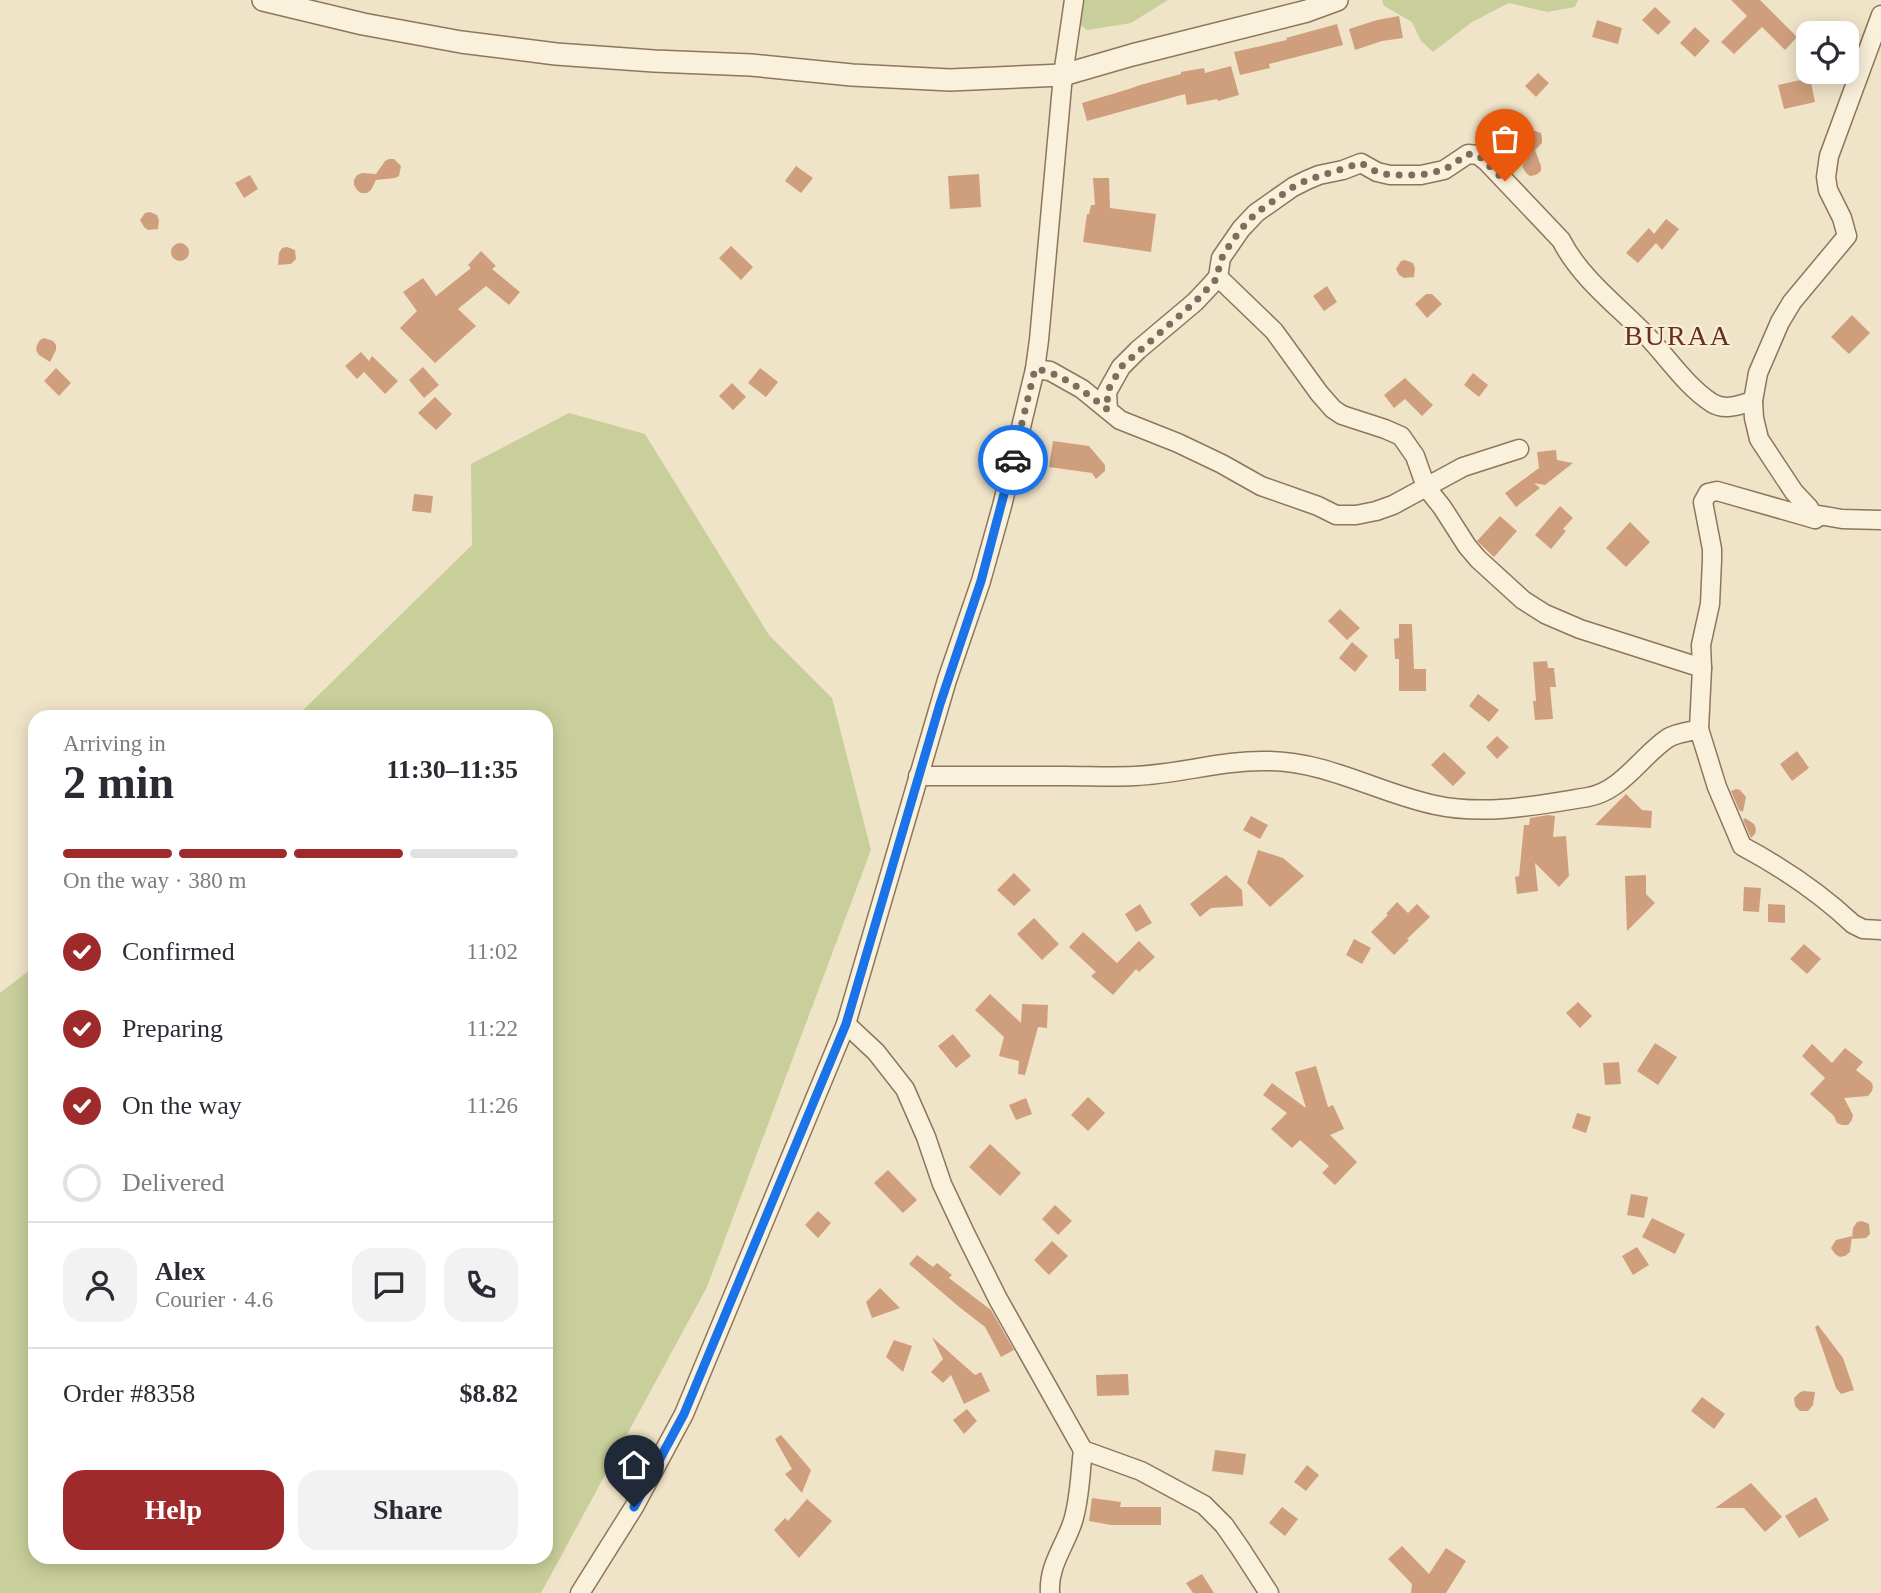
<!DOCTYPE html>
<html lang="en">
<head>
<meta charset="utf-8">
<style>
  :root { --surface:#fff; --page:#f2f2f3; --text:#2b2b33; --muted:#7c7c81; --line:#e1e1e2; --accent:#9e2a2b }
  body { margin:0; font-family:Georgia,serif; background:var(--page); color:var(--text); height:100vh; display:flex; flex-direction:column; font-size:26px; white-space:nowrap }
  * { box-sizing:border-box; margin:0 }
  p { font-size:23px; color:var(--muted) }
  .icon { flex:none; width:38px; height:38px; fill:none; stroke:currentColor; stroke-width:2; stroke-linecap:round; stroke-linejoin:round }
  .map { position:relative; flex:1; overflow:hidden }
  .drawer { position:absolute; left:28px; top:710px; width:525px; height:854px; display:flex; flex-direction:column; background:var(--surface); border-radius:21px; box-shadow:0 4px 18px #0003 }
  .drawer>* { flex:none }
  .controls { position:absolute; left:1796px; top:21px; display:grid; gap:14px }
  .controls a { display:grid; place-items:center; width:63px; height:63px; border-radius:14px; background:var(--surface); box-shadow:0 4px 18px #0003; font-size:35px }
  .pin { position:absolute; display:grid; place-items:center; width:60px; height:60px; color:#fff; margin:-72px -30px; border-radius:50% 50% 50% 0; rotate:-45deg; box-shadow:0 0 7px #0007 }
  .pin .icon { rotate:45deg }
  .courier { position:absolute; display:grid; place-items:center; width:70px; height:70px; margin:-35px; border:5px solid #1a73e8; border-radius:50%; background:#fff; color:#222; box-shadow:0 2px 9px #0007 }
  .head em { font-style:normal; font-weight:600 }
  .head div { display:flex; flex-direction:column-reverse }
  .head { display:flex; align-items:center; justify-content:space-between; height:119px; padding:0 35px }
  h1 { font-size:46px; font-weight:600; line-height:52px }
  .bar { display:grid; grid-template-columns:repeat(4,1fr); gap:10px 7px; align-content:center; height:84px; padding:0 35px }
  .bar i { height:9px; border-radius:5px; background:var(--line) }
  .bar .selected { background:var(--accent) }
  .bar p { grid-column:span 4 }
  .line { display:flex; align-items:center; gap:18px; padding:0 35px; border-top:2px solid var(--line) }
  .line div { flex:1 }
  .round { display:grid; place-items:center; flex:none; width:74px; height:74px; border-radius:21px; background:var(--page) }
  ol { padding:0 35px; list-style:none }
  li { display:flex; align-items:center; gap:21px; height:77px }
  li p { margin-inline-start:auto }
  li .icon { padding:7px; border-radius:50%; background:var(--accent); color:#fff; stroke-width:4 }
  li:last-child { color:var(--muted) }
  li i { width:38px; height:38px; border:4px solid var(--line); border-radius:50% }
  .action { display:flex; gap:14px; margin-top:auto; padding:14px 35px }
  .action a { flex:1; height:80px; border-radius:21px; background:var(--accent); color:#fff; font-size:28px; font-weight:600; line-height:80px; text-align:center }
  .action a+a { background:var(--page); color:var(--text) }
  .map>svg:first-child { display:block }
</style>
</head>
<body>
<div class="map">
<svg width="1881" height="1593" viewBox="0 0 1881 1593">
  <rect width="100%" height="100%" fill="#f0e4c8"/>
  <g fill="#c9cf9b">
    <polygon points="1083,0 1168,0 1131,23 1087,30 1077,22"/>
    <polygon points="1382,0 1578,0 1575,7 1547,12 1509,3 1472,22 1433,52 1421,41 1412,22 1384,6"/>
    <polygon points="569,413 645,434 769,635 832,698 871,850 707,1287 541,1593 0,1593 0,993 35,966 35,1558 546,1558 546,718 296,717 472,545 471,464"/>
  </g>
  <g fill="#cf9f7d">
    <polygon points="1731,0 1760,0 1797,37 1785,50 1762,27 1734,54 1721,42 1747,16"/>
    <polygon points="1655,7 1671,22 1658,35 1642,20"/>
    <polygon points="1399,16 1403,38 1382,41 1355,50 1349,29 1377,20"/>
    <polygon points="1597,20 1622,28 1618,44 1592,37"/>
    <polygon points="1337,24 1343,45 1269,64 1270,68 1240,75 1234,52 1287,40 1286,38"/>
    <polygon points="1695,27 1710,41 1695,57 1680,43"/>
    <polygon points="1231,66 1239,95 1218,101 1217,99 1187,105 1185,94 1087,121 1082,103 1129,89 1140,85 1181,74 1181,72 1204,68 1205,73"/>
    <polygon points="1538,73 1549,83 1536,97 1525,86"/>
    <polygon points="1810,78 1815,102 1784,109 1778,85"/>
    <polygon points="1532,130 1541,133 1542,138 1542,143 1535,150 1541,166 1541,171 1536,175 1530,176 1526,173 1522,166 1533,152 1531,154 1523,139 1529,132"/>
    <polygon points="389,159 394,159 401,166 399,176 395,178 376,180 371,190 367,193 361,193 357,190 354,185 354,180 357,175 362,173 376,174 385,161"/>
    <polygon points="796,166 813,178 801,193 785,181"/>
    <polygon points="979,174 981,207 950,209 948,176"/>
    <polygon points="250,175 258,189 244,198 235,183"/>
    <polygon points="1093,178 1109,178 1110,208 1156,214 1151,252 1083,242 1087,214 1089,214 1091,205 1095,205"/>
    <polygon points="150,212 157,215 159,220 158,229 148,230 144,227 140,220 145,213"/>
    <polygon points="1666,219 1679,229 1662,250 1656,243 1638,263 1626,253 1649,228 1654,234"/>
    <circle cx="180" cy="252" r="9"/>
    <polygon points="731,246 753,267 741,280 719,258"/>
    <polygon points="287,247 295,250 296,259 291,264 278,265 279,253 282,248"/>
    <polygon points="481,251 496,266 492,269 520,292 509,305 486,286 458,309 476,326 435,363 400,328 417,311 403,292 423,278 436,296 471,268 468,265"/>
    <polygon points="1405,260 1413,263 1415,268 1414,277 1404,278 1399,275 1396,269 1401,261"/>
    <polygon points="1327,286 1337,302 1324,311 1313,296"/>
    <polygon points="1426,294 1432,294 1442,304 1427,318 1415,304"/>
    <polygon points="1852,315 1870,333 1849,354 1831,337"/>
    <polygon points="44,338 53,341 56,345 56,350 50,362 39,355 36,350 37,345 40,340"/>
    <polygon points="361,352 369,361 372,356 398,381 385,394 364,372 357,379 345,366"/>
    <polygon points="423,367 439,385 424,398 409,380"/>
    <polygon points="56,368 71,383 59,396 44,381"/>
    <polygon points="760,368 778,382 766,397 748,383"/>
    <polygon points="1473,373 1488,385 1479,397 1464,385"/>
    <polygon points="1405,378 1433,405 1422,416 1405,399 1394,408 1384,395"/>
    <polygon points="732,383 746,397 733,410 719,396"/>
    <polygon points="435,397 452,414 436,430 418,413"/>
    <polygon points="1053,441 1089,446 1105,465 1105,471 1096,479 1092,473 1049,467"/>
    <polygon points="1556,450 1557,460 1573,463 1545,485 1534,483 1540,488 1516,507 1505,493 1539,468 1537,452"/>
    <polygon points="414,494 433,496 431,513 412,511"/>
    <polygon points="1560,506 1573,518 1563,529 1566,531 1551,549 1535,535"/>
    <polygon points="1500,516 1517,531 1494,557 1477,541"/>
    <polygon points="1630,522 1650,542 1626,567 1606,548"/>
    <polygon points="1340,609 1360,628 1347,640 1328,621"/>
    <polygon points="1399,624 1412,624 1414,669 1426,669 1426,691 1399,691 1399,659 1395,659 1394,639 1399,638"/>
    <polygon points="1352,642 1368,656 1355,672 1339,658"/>
    <polygon points="1547,661 1548,668 1554,668 1556,687 1550,687 1553,719 1535,720 1533,701 1536,701 1533,662"/>
    <polygon points="1478,694 1499,710 1489,722 1469,706"/>
    <polygon points="1497,736 1509,747 1497,759 1486,747"/>
    <polygon points="1797,751 1809,768 1792,781 1780,764"/>
    <polygon points="1444,752 1466,773 1453,786 1431,765"/>
    <polygon points="1736,789 1740,790 1746,797 1743,812 1739,810 1731,791"/>
    <polygon points="1626,794 1642,810 1652,811 1651,828 1595,825"/>
    <polygon points="1548,815 1555,816 1553,837 1566,836 1569,876 1559,887 1535,863 1538,891 1517,894 1515,877 1519,876 1524,825 1529,825 1530,818"/>
    <polygon points="1251,816 1268,825 1260,839 1243,830"/>
    <polygon points="1745,818 1754,824 1756,829 1755,834 1751,838 1743,820"/>
    <polygon points="1258,850 1283,858 1304,876 1270,907 1247,883"/>
    <polygon points="1014,873 1031,890 1014,906 997,890"/>
    <polygon points="1226,875 1242,890 1243,906 1211,908 1200,917 1190,904"/>
    <polygon points="1646,875 1646,894 1655,903 1627,931 1625,876"/>
    <polygon points="1744,887 1761,888 1759,912 1743,911"/>
    <polygon points="1397,902 1408,913 1417,904 1430,917 1407,939 1409,940 1394,955 1371,932 1388,915 1386,914"/>
    <polygon points="1140,904 1152,923 1136,932 1125,914"/>
    <polygon points="1768,904 1785,905 1785,923 1768,922"/>
    <polygon points="1034,918 1059,944 1042,960 1017,934"/>
    <polygon points="1083,932 1117,963 1139,941 1155,957 1139,972 1136,969 1113,995 1091,976 1096,972 1069,947"/>
    <polygon points="1354,939 1371,948 1362,964 1346,955"/>
    <polygon points="1804,944 1821,959 1807,974 1790,959"/>
    <polygon points="990,994 1021,1023 1022,1004 1048,1005 1047,1028 1038,1027 1025,1075 1018,1074 1019,1061 999,1056 1004,1037 975,1010"/>
    <polygon points="1578,1002 1592,1016 1580,1028 1566,1013"/>
    <polygon points="953,1034 971,1056 956,1068 938,1046"/>
    <polygon points="1655,1043 1677,1057 1658,1085 1637,1071"/>
    <polygon points="1812,1044 1832,1063 1845,1048 1863,1062 1856,1070 1871,1082 1873,1086 1872,1091 1868,1096 1844,1098 1853,1115 1852,1120 1848,1125 1842,1125 1837,1123 1834,1116 1810,1094 1825,1078 1802,1056"/>
    <polygon points="1619,1062 1621,1084 1605,1085 1603,1063"/>
    <polygon points="1316,1066 1328,1107 1333,1105 1344,1129 1330,1135 1357,1162 1335,1185 1322,1173 1329,1166 1300,1140 1292,1148 1271,1129 1287,1113 1263,1095 1272,1083 1306,1108 1295,1072"/>
    <polygon points="1088,1097 1105,1113 1088,1131 1071,1115"/>
    <polygon points="1026,1098 1032,1114 1016,1120 1009,1105"/>
    <polygon points="1577,1113 1591,1117 1586,1133 1572,1128"/>
    <polygon points="990,1144 1021,1173 1000,1196 969,1167"/>
    <polygon points="888,1170 917,1200 903,1213 874,1183"/>
    <polygon points="1631,1194 1648,1197 1644,1218 1627,1215"/>
    <polygon points="1055,1205 1072,1221 1058,1235 1042,1219"/>
    <polygon points="818,1211 831,1223 818,1238 805,1225"/>
    <polygon points="1652,1218 1685,1234 1675,1254 1642,1237"/>
    <polygon points="1862,1221 1869,1224 1870,1234 1866,1238 1852,1239 1853,1228 1857,1222"/>
    <polygon points="1852,1236 1850,1252 1845,1256 1840,1257 1835,1254 1831,1248 1836,1240"/>
    <polygon points="1052,1241 1068,1256 1049,1275 1034,1260"/>
    <polygon points="1637,1247 1649,1265 1633,1275 1622,1256"/>
    <polygon points="917,1255 933,1267 937,1263 952,1275 949,1278 991,1310 1014,1350 1001,1357 985,1327 958,1306 909,1264"/>
    <polygon points="880,1288 900,1308 872,1318 866,1302"/>
    <polygon points="1818,1325 1843,1358 1854,1390 1841,1394 1836,1388 1815,1327"/>
    <polygon points="932,1337 975,1375 981,1372 990,1391 964,1404 951,1375 943,1383 931,1372 943,1359"/>
    <polygon points="894,1340 912,1346 903,1372 886,1357"/>
    <polygon points="1128,1374 1129,1395 1097,1396 1096,1375"/>
    <polygon points="1803,1391 1815,1392 1813,1405 1808,1411 1800,1411 1795,1406 1794,1398 1799,1393"/>
    <polygon points="1702,1397 1725,1414 1714,1429 1691,1411"/>
    <polygon points="967,1409 977,1421 964,1434 953,1420"/>
    <polygon points="781,1435 811,1470 802,1493 785,1474 792,1469 775,1439"/>
    <polygon points="1215,1450 1246,1454 1243,1475 1212,1471"/>
    <polygon points="1307,1465 1319,1475 1306,1491 1294,1482"/>
    <polygon points="1751,1483 1782,1517 1765,1532 1744,1508 1715,1508"/>
    <polygon points="1816,1497 1829,1520 1799,1538 1785,1516"/>
    <polygon points="1092,1498 1121,1502 1120,1507 1161,1507 1161,1525 1111,1525 1089,1521"/>
    <polygon points="807,1499 832,1521 799,1558 774,1530 785,1518 788,1521"/>
    <polygon points="1282,1507 1298,1519 1285,1536 1269,1523"/>
    <polygon points="1402,1546 1429,1574 1446,1548 1466,1561 1446,1593 1411,1593 1412,1584 1388,1559"/>
    <polygon points="1202,1574 1214,1593 1193,1593 1186,1583"/>
  </g>
  <g fill="none" stroke-linecap="round" stroke-linejoin="round">
    <defs>
      <g id="minor">
        <polyline points="1881,15 1829,156 1826,177 1828,190 1842,218 1847,236 1792,302 1780,322 1758,373 1753,401 1754,418 1759,439 1794,492 1809,508 1815,519 1819,515 1842,519 1881,520"/>
        <polyline points="1218,277 1274,331 1319,393 1333,409 1342,415 1385,429 1401,436 1415,456 1426,487 1442,507 1467,546 1478,559 1523,600 1545,614 1580,629 1702,668 1699,729"/>
        <polyline points="1035,369 1050,371 1082,389 1120,420 1178,443 1222,464 1261,486 1318,506 1336,515 1356,515 1376,511 1393,505 1463,467 1519,449"/>
        <path d="M 1108,410 L 1107,392 L 1121,367 L 1138,350 L 1195,302 L 1211,285 L 1218,277 L 1221,258 L 1241,229 L 1256,213 L 1293,187 L 1307,180 L 1319,175 L 1343,170 L 1361,163 L 1377,172 L 1390,175 L 1421,175 L 1444,170 L 1468,154 L 1478,155 L 1487,162 L 1561,240 C 1581,279 1617,305 1647,336 C 1668,358 1686,386 1712,403 C 1725,411 1739,405 1753,401"/>
        <polyline points="1702,668 1701,645 1710,604 1712,560 1712,549 1703,502 1708,493 1717,491 1815,519"/>
        <path d="M 918,776 C 967,776 1017,776 1066,776 C 1089,776 1113,777 1135,776 C 1180,774 1223,760 1267,761 C 1327,761 1378,793 1435,805 C 1485,816 1539,805 1588,797 C 1622,791 1641,756 1668,738 C 1676,733 1689,732 1699,729 L 1717,787 L 1742,846 C 1783,868 1819,892 1853,924 L 1863,929 L 1881,930"/>
        <polyline points="846,1024 876,1052 905,1089 926,1137 942,1184 966,1235 998,1299 1083,1450 1141,1471 1204,1505 1224,1525 1240,1548 1269,1593"/>
        <polyline points="580,1593 634,1507 684,1414 846,1024 947,680 981,581 1002,506 1035,369 1039,340 1063,75 1074,0"/>
        <path d="M 1050,1593 C 1048,1566 1065,1546 1073,1521 C 1080,1498 1080,1474 1083,1450"/>
      </g>
      <polyline id="tertiary" points="263,0 363,24 461,42 556,54 654,61 751,65 852,75 950,80 1063,75 1132,55 1307,11 1337,0"/>
    </defs>
    <use href="#minor" stroke="#8d765c" stroke-width="21"/>
    <use href="#tertiary" stroke="#8d765c" stroke-width="24"/>
    <use href="#minor" stroke="#faf1dc" stroke-width="18"/>
    <use href="#tertiary" stroke="#faf1dc" stroke-width="21"/>
  </g>
  <g fill="none" stroke-linecap="round" stroke-linejoin="round">
    <path stroke="#7c6e5b" stroke-width="7" stroke-dasharray="0 12.6" d="M 1013,460 L 1035,369 C 1063,373 1086,393 1108,410 L 1107,392 L 1121,367 L 1195,302 L 1211,285 L 1218,277 L 1219,265 L 1224,253 L 1241,229 L 1256,213 L 1293,187 L 1307,180 L 1361,163 L 1377,172 L 1390,175 L 1421,175 L 1444,170 L 1468,154 L 1478,155 L 1505,181"/>
    <polyline stroke="#1a73e8" stroke-width="9" points="634,1507 684,1414 846,1024 940,704 981,581 1013,460"/>
  </g>
  <g text-anchor="middle" stroke-width="5" stroke-linejoin="round" paint-order="stroke">
    <g font-size="28" letter-spacing="2" fill="#6b2e1e" stroke="#f7eed8">
      <text x="1678" y="345">BURAA</text>
    </g>
  </g>
</svg>
<div class="controls">
<a><svg class="icon" aria-label="locate" viewBox="0 0 24 24"><circle cx="12" cy="12" r="6"/><path d="M12 2v4M12 18v4M2 12h4M18 12h4"/></svg></a>
</div>
<div class="pin" style="left:1505px;top:181px;background:#ea580c"><svg class="icon" aria-label="bag" viewBox="0 0 24 24"><path d="M5 8h14l-1 12H6zM9 8a3 3 0 0 1 6 0"/></svg></div>
<div class="pin" style="left:634px;top:1507px;background:#1f2937"><svg class="icon" aria-label="home" viewBox="0 0 24 24"><path d="M3 11l9-7 9 7M6 9v11h12V9"/></svg></div>
<div class="courier" style="left:1013px;top:460px"><svg class="icon" aria-label="car" viewBox="0 0 24 24"><path d="M5 17H2v-5l4-1 3-4h7l3 4 3 1v5h-3M9 17h6M6 11h13"/><circle cx="7" cy="17" r="2"/><circle cx="17" cy="17" r="2"/></svg></div>
<section class="drawer">
<div class="head"><div><h1>2 min</h1><p>Arriving in</p></div><em>11:30–11:35</em></div>
<div class="bar"><i class="selected"></i><i class="selected"></i><i class="selected"></i><i></i><p>On the way · 380 m</p></div>
<ol>
<li><svg class="icon" aria-label="check" viewBox="0 0 24 24"><path d="M5 12l5 5 9-10"/></svg>Confirmed<p>11:02</p></li>
<li><svg class="icon" aria-label="check" viewBox="0 0 24 24"><path d="M5 12l5 5 9-10"/></svg>Preparing<p>11:22</p></li>
<li><svg class="icon" aria-label="check" viewBox="0 0 24 24"><path d="M5 12l5 5 9-10"/></svg>On the way<p>11:26</p></li>
<li><i></i>Delivered</li>
</ol>
<div class="line" style="height:126px"><a class="round"><svg class="icon" aria-label="person" viewBox="0 0 24 24"><circle cx="12" cy="8" r="4"/><path d="M4 21q1-7 8-7t8 7"/></svg></a><div><b>Alex</b><p>Courier · 4.6</p></div><a class="round"><svg class="icon" aria-label="chat" viewBox="0 0 24 24"><path d="M4 5h16v11H9l-5 4z"/></svg></a><a class="round"><svg class="icon" aria-label="phone" viewBox="0 0 24 24"><path d="M5 4h4l2 5-3 2q2 4 5 5l2-3 5 2v4C11 20 4 13 5 4z"/></svg></a></div>
<div class="line" style="height:91px"><div>Order #8358</div><b>$8.82</b></div>
<div class="action"><a>Help</a><a>Share</a></div>
</section>
</div>
</body>
</html>
